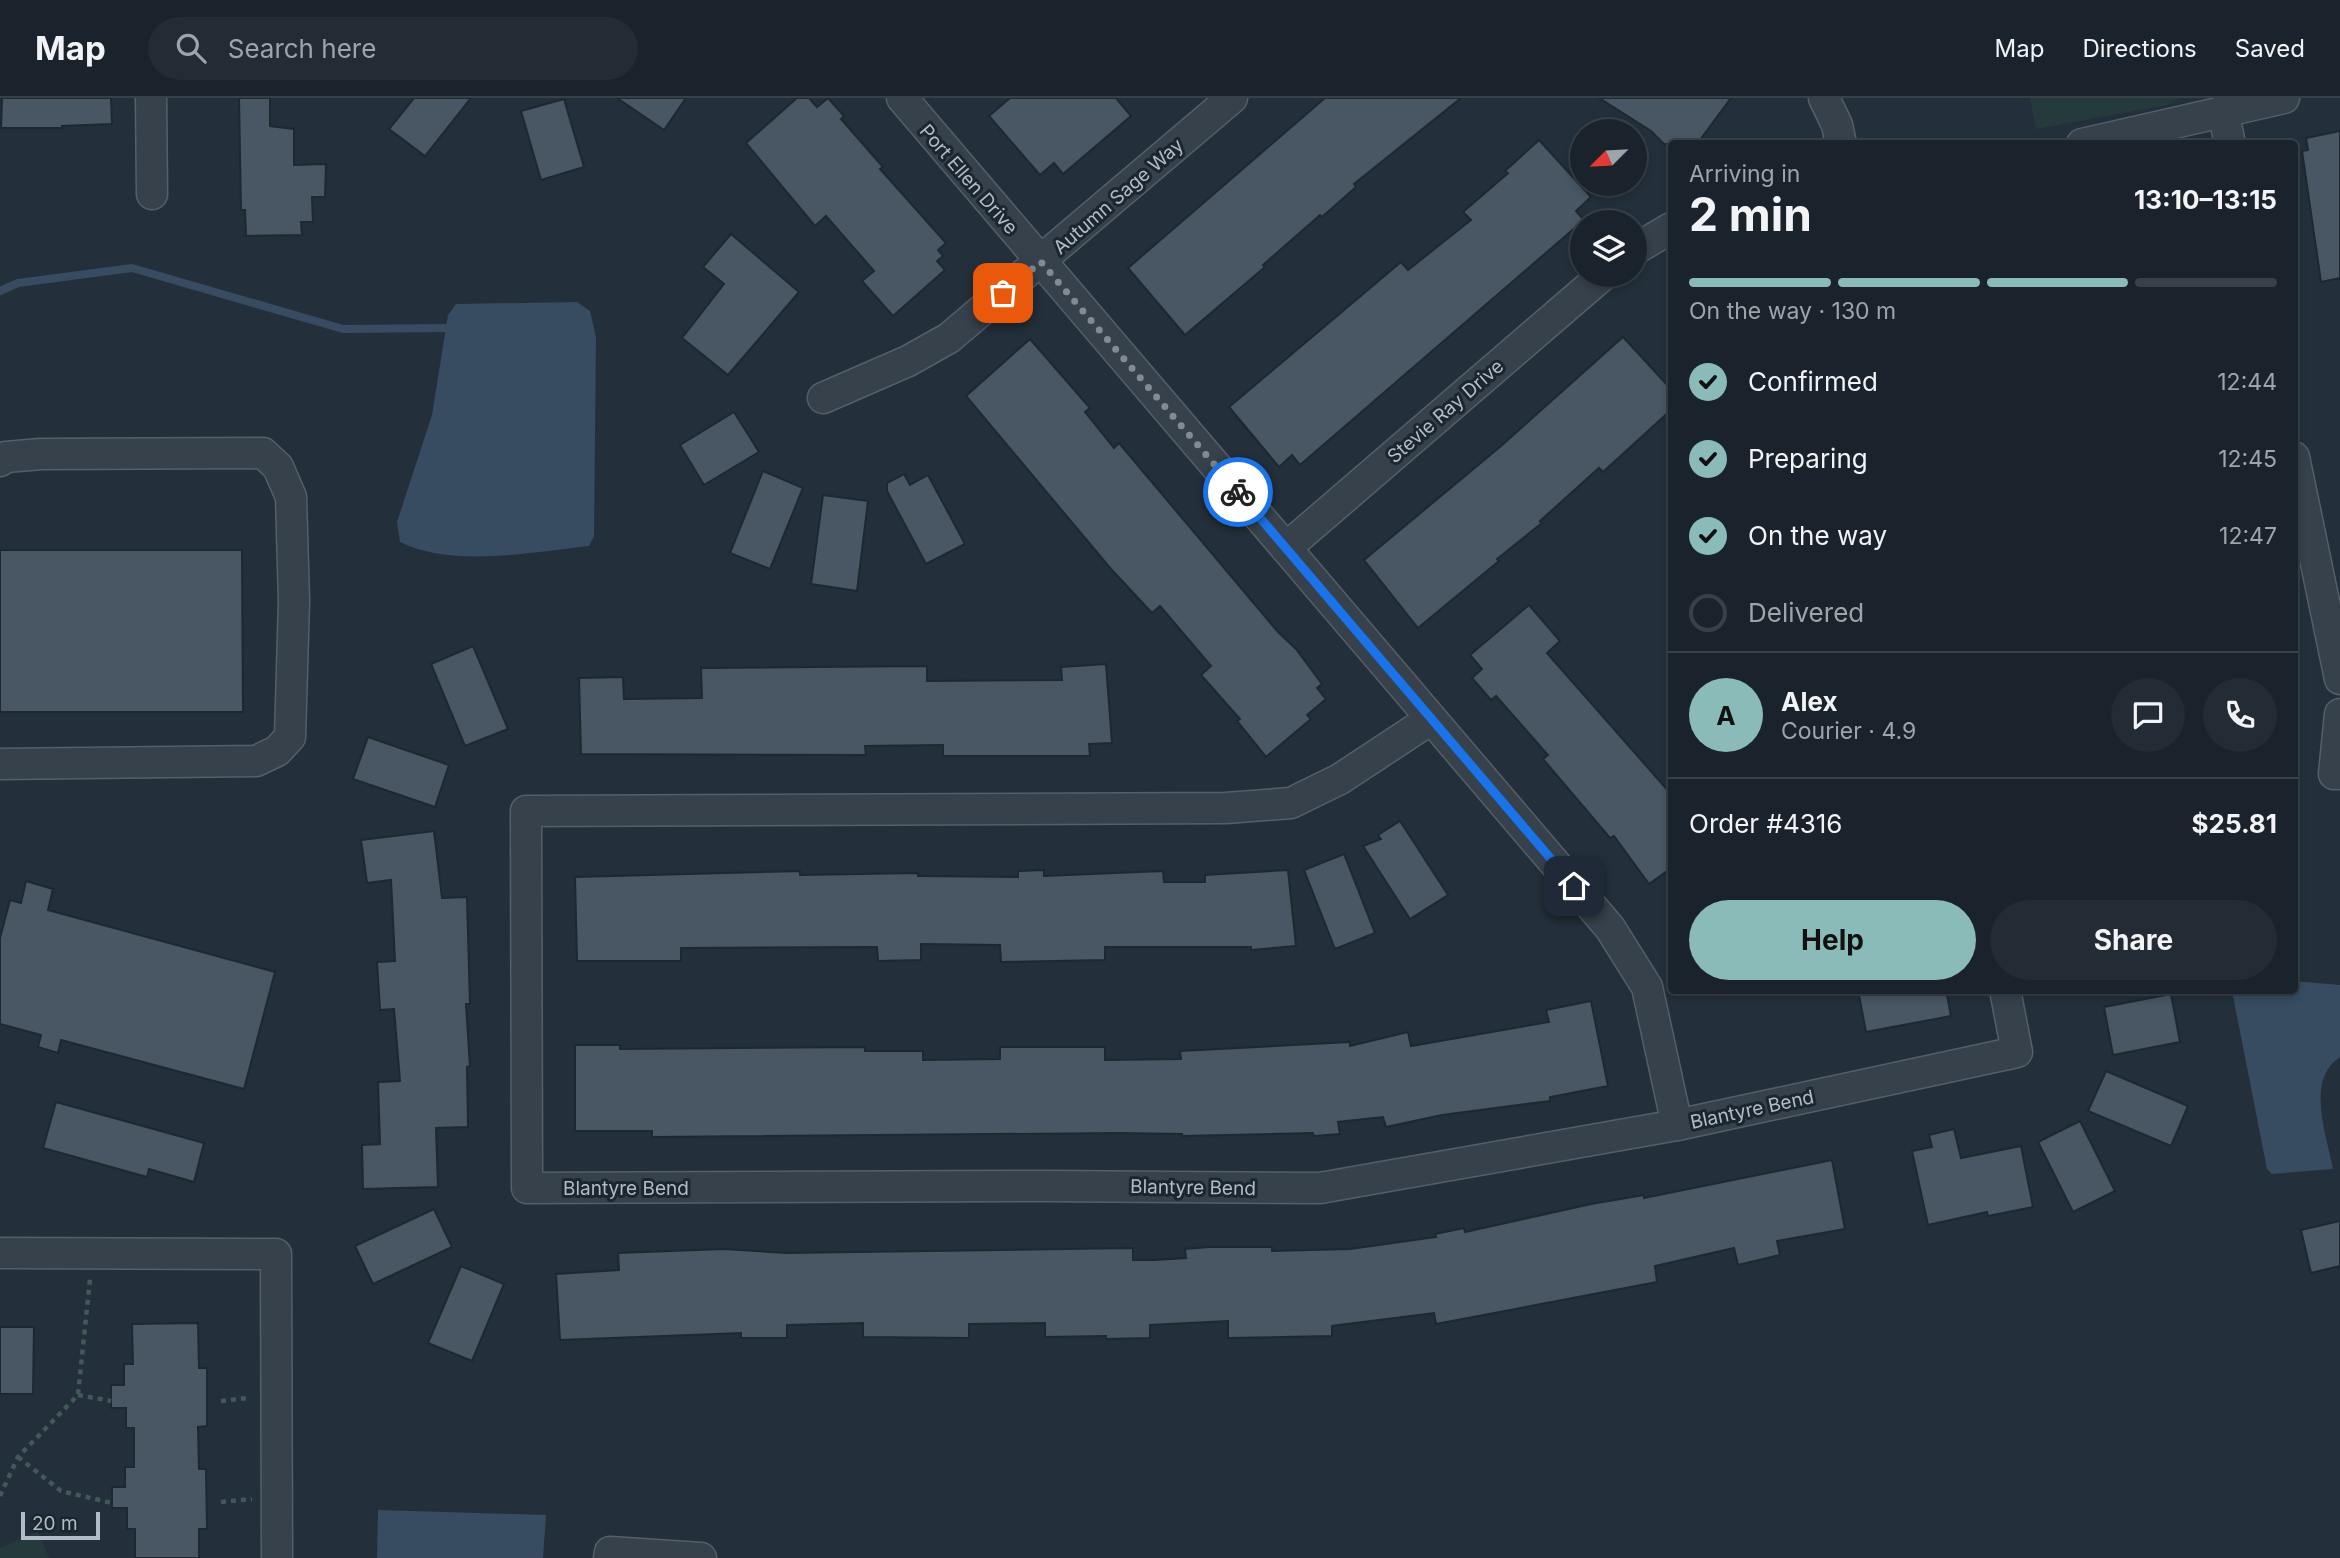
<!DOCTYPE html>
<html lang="en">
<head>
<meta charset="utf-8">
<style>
  :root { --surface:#1a232c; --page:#232b34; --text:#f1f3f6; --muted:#9fa4a9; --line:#384048; --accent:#8bbbb9 }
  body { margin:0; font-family:Inter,sans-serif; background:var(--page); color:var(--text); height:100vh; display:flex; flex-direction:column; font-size:26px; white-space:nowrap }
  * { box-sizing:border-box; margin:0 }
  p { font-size:23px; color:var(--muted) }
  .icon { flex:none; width:38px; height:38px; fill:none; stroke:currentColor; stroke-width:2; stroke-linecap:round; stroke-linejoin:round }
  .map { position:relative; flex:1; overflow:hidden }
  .side { position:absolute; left:1668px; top:42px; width:630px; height:854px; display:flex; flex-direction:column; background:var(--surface); border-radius:7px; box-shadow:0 4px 10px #0003,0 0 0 2px var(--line) }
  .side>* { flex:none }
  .needle { width:46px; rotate:246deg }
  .tools { position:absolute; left:1570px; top:21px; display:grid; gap:14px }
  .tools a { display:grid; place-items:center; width:77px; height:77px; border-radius:50%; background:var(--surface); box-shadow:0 4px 10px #0003,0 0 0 2px var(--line); font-size:35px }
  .scale { position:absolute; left:21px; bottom:18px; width:79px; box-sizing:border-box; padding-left:7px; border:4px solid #b2bcc6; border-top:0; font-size:19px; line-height:24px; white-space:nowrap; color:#b2bcc6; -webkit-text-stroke:5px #1c262f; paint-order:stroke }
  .pin { position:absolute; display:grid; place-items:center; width:60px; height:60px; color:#fff; margin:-30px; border-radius:14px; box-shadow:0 4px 10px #0006 }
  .courier { position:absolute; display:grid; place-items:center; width:70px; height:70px; margin:-35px; border:5px solid #1a73e8; border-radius:50%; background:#fff; color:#222; box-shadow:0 2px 9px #0007 }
  .overview em { font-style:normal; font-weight:700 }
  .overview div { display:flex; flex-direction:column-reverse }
  .overview { display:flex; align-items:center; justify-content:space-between; height:119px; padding:0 21px }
  h1 { font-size:46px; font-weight:700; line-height:52px }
  .bar { display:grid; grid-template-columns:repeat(4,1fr); gap:10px 7px; align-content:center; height:84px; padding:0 21px }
  .bar i { height:9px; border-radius:5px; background:var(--line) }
  .bar .current { background:var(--accent) }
  .bar p { grid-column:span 4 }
  .line { display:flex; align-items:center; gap:18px; padding:0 21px; border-top:2px solid var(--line) }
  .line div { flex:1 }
  .round { display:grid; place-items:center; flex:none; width:74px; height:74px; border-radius:37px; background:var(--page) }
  ol { padding:0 21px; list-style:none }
  li { display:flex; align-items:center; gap:21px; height:77px }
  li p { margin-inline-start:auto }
  li .icon { padding:7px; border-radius:50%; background:var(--accent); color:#111; stroke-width:4 }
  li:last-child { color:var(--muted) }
  li i { width:38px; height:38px; border:4px solid var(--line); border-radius:50% }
  .primary-button { display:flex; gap:14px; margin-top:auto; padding:14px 21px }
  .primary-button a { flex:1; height:80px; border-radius:42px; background:var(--accent); color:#111; font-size:28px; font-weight:700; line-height:80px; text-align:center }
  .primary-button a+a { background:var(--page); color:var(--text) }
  header { display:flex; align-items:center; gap:42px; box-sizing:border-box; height:98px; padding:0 35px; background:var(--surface); border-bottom:2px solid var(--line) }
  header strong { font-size:33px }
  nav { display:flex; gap:38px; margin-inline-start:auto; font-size:24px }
  .search { width:490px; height:63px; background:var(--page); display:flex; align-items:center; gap:18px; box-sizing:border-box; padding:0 24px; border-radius:38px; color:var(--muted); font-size:26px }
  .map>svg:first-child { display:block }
</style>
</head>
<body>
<header>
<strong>Map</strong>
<div class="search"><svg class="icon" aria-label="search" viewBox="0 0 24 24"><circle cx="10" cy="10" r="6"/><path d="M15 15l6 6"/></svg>Search here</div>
<nav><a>Map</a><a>Directions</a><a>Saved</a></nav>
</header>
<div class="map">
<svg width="2340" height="1460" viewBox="0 0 2340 1460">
  <rect width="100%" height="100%" fill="#232f3a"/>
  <g fill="#253b3b">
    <polygon points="2030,0 2180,0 2167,7 2036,31"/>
    <polygon points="38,1433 49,1460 0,1460 0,1450"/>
  </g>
  <g fill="#374c61">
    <path d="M 577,204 L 590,213 L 596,239 L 594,438 L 589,448 C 533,454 451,470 400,444 L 397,424 L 432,317 L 448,217 L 456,206 Z"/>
    <path d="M 2294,883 L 2340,887 L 2340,959 C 2305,982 2327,1038 2333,1071 L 2272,1076 L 2267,1071 L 2232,893 L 2294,892 Z"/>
    <polygon points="378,1412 546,1417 543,1460 377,1460"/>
  </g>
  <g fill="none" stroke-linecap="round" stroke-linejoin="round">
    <polyline stroke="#374c61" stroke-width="8" points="0,193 18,185 132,170 343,231 446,230"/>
  </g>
  <g fill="#495663" stroke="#1e2831" stroke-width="2">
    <polygon points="2,0 111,0 112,26 62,28 63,30 1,30"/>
    <polygon points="239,0 270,0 270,28 294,31 294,67 326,66 325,99 312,99 313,124 301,124 302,137 246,138 245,112 241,112"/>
    <polygon points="414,0 471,0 425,58 389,31"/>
    <polygon points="617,0 686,0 664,32"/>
    <polygon points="797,0 809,0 817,9 828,0 844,18 841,21 883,69 880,71 946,145 938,152 943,158 937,163 945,172 893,218 862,183 874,173 826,118 815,128 746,45"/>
    <polygon points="1010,0 1116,0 1131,18 1063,76 1054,65 1040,77 989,18"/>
    <polygon points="1325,0 1461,0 1354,86 1356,89 1322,119 1320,117 1263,167 1265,169 1185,237 1128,170"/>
    <polygon points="1599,0 1731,0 1697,46 1664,46 1651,33"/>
    <polygon points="564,1 584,69 541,82 521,13"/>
    <polygon points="2340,33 2340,180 2321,184 2302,53 2308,52 2306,40"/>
    <polygon points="1539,42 1591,99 1576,113 1584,122 1300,367 1292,357 1279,369 1229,309 1401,164 1408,172 1471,122 1463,114 1508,75 1505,73"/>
    <polygon points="731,136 799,194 728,277 682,240 724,186 703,169"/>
    <polygon points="1623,239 1671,291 1671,312 1603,374 1599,370 1540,423 1542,425 1497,461 1499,463 1418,530 1364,462 1501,348"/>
    <polygon points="1030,241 1090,310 1085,314 1114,350 1119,345 1278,534 1296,551 1322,586 1317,590 1326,601 1307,617 1311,621 1266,659 1237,623 1240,621 1201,577 1211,568 1160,508 1152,515 1111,471 966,298"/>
    <polygon points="734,314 759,354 704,387 680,347"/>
    <polygon points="763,373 803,390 770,471 730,455"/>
    <polygon points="904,376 910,387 928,377 965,446 926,466 887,393 887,385"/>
    <polygon points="823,397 868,403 857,493 811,486"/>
    <polygon points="0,452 242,452 243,614 0,614"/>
    <polygon points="1529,507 1560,543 1547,555 1671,696 1671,770 1649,786 1614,738 1610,740 1543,661 1548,657 1496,598 1491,602 1472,580 1482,571 1470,557"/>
    <polygon points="473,548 508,631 465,648 431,566"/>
    <polygon points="1106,566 1112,645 1089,646 1090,658 943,658 943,647 865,648 866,657 581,656 579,580 623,579 624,601 702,600 701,570 927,568 927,583 1062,582 1061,569"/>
    <polygon points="368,639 449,667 435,709 353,681"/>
    <polygon points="1400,723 1448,797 1410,821 1363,748 1381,741 1378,737"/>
    <polygon points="434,733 442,800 467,799 470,906 466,906 470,968 467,969 468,1029 436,1030 438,1089 363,1091 362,1047 380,1046 378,984 400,983 394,911 380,912 377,864 395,863 391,782 367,785 361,742"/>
    <polygon points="1344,756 1375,835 1335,851 1304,772"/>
    <polygon points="1044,772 1044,778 1163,773 1164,784 1205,784 1205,777 1288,772 1296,848 1251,852 1251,849 1105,849 1105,862 1001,864 1000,847 921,846 921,862 878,863 877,849 681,850 681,863 577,863 575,779 800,773 800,777 918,775 918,778 1018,779 1018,773"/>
    <polygon points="26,783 53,791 48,812 275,874 244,991 61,942 58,955 38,949 41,937 0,926 0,840 10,802 21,805"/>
    <polygon points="1858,892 1946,892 1951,918 1866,934"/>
    <polygon points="2171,896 2180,944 2113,957 2104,909"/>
    <polygon points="1591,903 1608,988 1550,999 1550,1003 1442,1017 1386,1029 1383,1019 1338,1024 1340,1036 1314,1038 1313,1035 1182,1038 1182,1036 1120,1035 652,1039 652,1033 575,1033 575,947 620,947 620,951 865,949 865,953 923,953 923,962 1000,961 1000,949 1105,949 1105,962 1181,961 1180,953 1350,944 1350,948 1408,934 1411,948 1549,924 1546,912"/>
    <polygon points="2106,973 2188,1008 2171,1048 2088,1013"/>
    <polygon points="56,1004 204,1045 194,1084 149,1071 147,1079 43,1050"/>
    <polygon points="2080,1023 2115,1093 2073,1114 2038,1044"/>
    <polygon points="1954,1031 1961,1060 2021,1048 2033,1109 1988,1118 1987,1114 1928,1127 1912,1053 1932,1049 1929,1037"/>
    <polygon points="1832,1062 1845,1131 1777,1143 1780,1157 1738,1167 1734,1150 1655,1168 1657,1184 1436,1226 1434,1215 1332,1228 1332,1238 1228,1240 1228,1223 1150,1227 1150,1240 1106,1241 1106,1238 1045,1239 1045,1225 969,1226 969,1240 863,1239 863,1225 787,1227 787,1240 741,1240 741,1235 560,1242 556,1176 619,1172 618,1155 724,1151 786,1155 1133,1150 1133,1162 1154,1162 1186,1160 1185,1151 1209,1149 1272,1149 1272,1153 1350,1151 1436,1139 1435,1136 1464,1130 1465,1134 1591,1106 1644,1097 1644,1100"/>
    <polygon points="434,1111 452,1149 373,1186 355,1148"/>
    <polygon points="2340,1123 2340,1168 2311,1175 2301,1132"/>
    <polygon points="461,1168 504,1186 472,1263 428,1245"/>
    <polygon points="198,1225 199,1270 207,1270 207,1328 198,1329 199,1371 206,1371 207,1431 199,1431 199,1460 135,1460 135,1431 127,1431 127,1410 112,1410 112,1389 125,1389 125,1369 134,1369 134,1330 126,1330 126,1310 111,1310 111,1287 124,1287 124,1266 133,1266 132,1226"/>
    <polygon points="0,1229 34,1229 33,1296 0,1296"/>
  </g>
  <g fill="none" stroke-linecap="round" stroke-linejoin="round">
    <defs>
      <g id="minor">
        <polyline points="151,0 152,96"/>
        <polyline points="902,0 1610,830 1647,889 1677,1027"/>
        <polyline points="1824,0 1837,27 1841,46"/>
        <polyline points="2223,12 2230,46"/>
        <polyline points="2082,46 2284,0"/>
        <polyline points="1634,152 1671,130"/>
        <polyline points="823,300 908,263 949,240 1232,0"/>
        <polyline points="2294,359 2340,581"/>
        <polyline points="0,363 6,359 41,356 263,355 278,369 291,399 294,503 290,639 277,653 256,663 0,666"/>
        <polyline points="1286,450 1603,177"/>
        <polyline points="2340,616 2334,676 2340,676"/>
        <polyline points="1431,621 1340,681 1291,705 1226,710 526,713 527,1090 1045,1088 1320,1090 1677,1027 2017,954 2005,892"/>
        <polyline points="0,1155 276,1156 277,1460"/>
        <polyline points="609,1460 610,1454 701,1460"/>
      </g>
    </defs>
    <use href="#minor" stroke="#555f68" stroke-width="33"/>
    <g stroke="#435858" stroke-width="4.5" stroke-dasharray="5 5" stroke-linecap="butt">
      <polyline points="78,1297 111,1303"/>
      <polyline points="221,1303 248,1300"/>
      <polyline points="18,1359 61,1393 112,1405"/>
      <polyline points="0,1398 18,1359 78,1297 90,1181"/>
      <polyline points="221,1404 252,1401"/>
    </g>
    <use href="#minor" stroke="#37414b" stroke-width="30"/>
  </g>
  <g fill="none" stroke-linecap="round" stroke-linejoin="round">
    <polyline stroke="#808b95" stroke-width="7" stroke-dasharray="0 12.6" points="1003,195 1041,164 1238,394"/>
    <polyline stroke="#1a73e8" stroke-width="9" points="1238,394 1574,788"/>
  </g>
  <g text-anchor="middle" stroke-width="6" stroke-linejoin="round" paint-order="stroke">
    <g font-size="19" fill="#b2bcc6" stroke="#1c262f">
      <text transform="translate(969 81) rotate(49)" y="7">Port Ellen Drive</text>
      <text transform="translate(1118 98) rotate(-41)" y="7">Autumn Sage Way</text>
      <text transform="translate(1445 313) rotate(-41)" y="7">Stevie Ray Drive</text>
      <text transform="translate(1752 1011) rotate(-12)" y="7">Blantyre Bend</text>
      <text transform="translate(1193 1089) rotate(1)" y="7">Blantyre Bend</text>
      <text x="626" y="1097">Blantyre Bend</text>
    </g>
  </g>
</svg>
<div class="tools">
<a><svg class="needle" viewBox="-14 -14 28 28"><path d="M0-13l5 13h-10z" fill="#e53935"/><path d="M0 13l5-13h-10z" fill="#9fa4a9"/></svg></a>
<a><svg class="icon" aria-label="layers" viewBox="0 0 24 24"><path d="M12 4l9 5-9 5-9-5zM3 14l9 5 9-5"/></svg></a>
</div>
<div class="scale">20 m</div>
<div class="pin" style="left:1003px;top:195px;background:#ea580c"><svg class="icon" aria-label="bag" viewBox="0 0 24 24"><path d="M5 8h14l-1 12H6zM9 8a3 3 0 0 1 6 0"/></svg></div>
<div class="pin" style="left:1574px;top:788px;background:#1f2937"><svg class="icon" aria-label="home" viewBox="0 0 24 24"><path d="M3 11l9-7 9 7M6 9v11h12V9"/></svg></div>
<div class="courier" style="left:1238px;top:394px"><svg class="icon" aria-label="bike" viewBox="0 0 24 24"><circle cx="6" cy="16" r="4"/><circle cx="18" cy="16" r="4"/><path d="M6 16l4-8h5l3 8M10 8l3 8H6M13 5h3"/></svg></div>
<section class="side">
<div class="overview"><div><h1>2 min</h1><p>Arriving in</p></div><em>13:10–13:15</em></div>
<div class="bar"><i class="current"></i><i class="current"></i><i class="current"></i><i></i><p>On the way · 130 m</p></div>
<ol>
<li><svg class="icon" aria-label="check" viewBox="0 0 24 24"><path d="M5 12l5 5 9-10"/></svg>Confirmed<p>12:44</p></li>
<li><svg class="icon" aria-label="check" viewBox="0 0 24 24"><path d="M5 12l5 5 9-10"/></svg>Preparing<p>12:45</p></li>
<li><svg class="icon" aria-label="check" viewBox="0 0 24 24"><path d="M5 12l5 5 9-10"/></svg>On the way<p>12:47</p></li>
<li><i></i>Delivered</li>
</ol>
<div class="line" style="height:126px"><b class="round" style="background:var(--accent);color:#111">A</b><div><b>Alex</b><p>Courier · 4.9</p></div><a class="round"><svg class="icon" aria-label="chat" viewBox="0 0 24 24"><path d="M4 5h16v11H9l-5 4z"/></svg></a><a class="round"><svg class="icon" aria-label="phone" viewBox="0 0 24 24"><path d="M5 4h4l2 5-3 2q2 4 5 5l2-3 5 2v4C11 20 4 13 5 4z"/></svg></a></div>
<div class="line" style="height:91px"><div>Order #4316</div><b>$25.81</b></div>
<div class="primary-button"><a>Help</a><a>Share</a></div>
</section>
</div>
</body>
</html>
